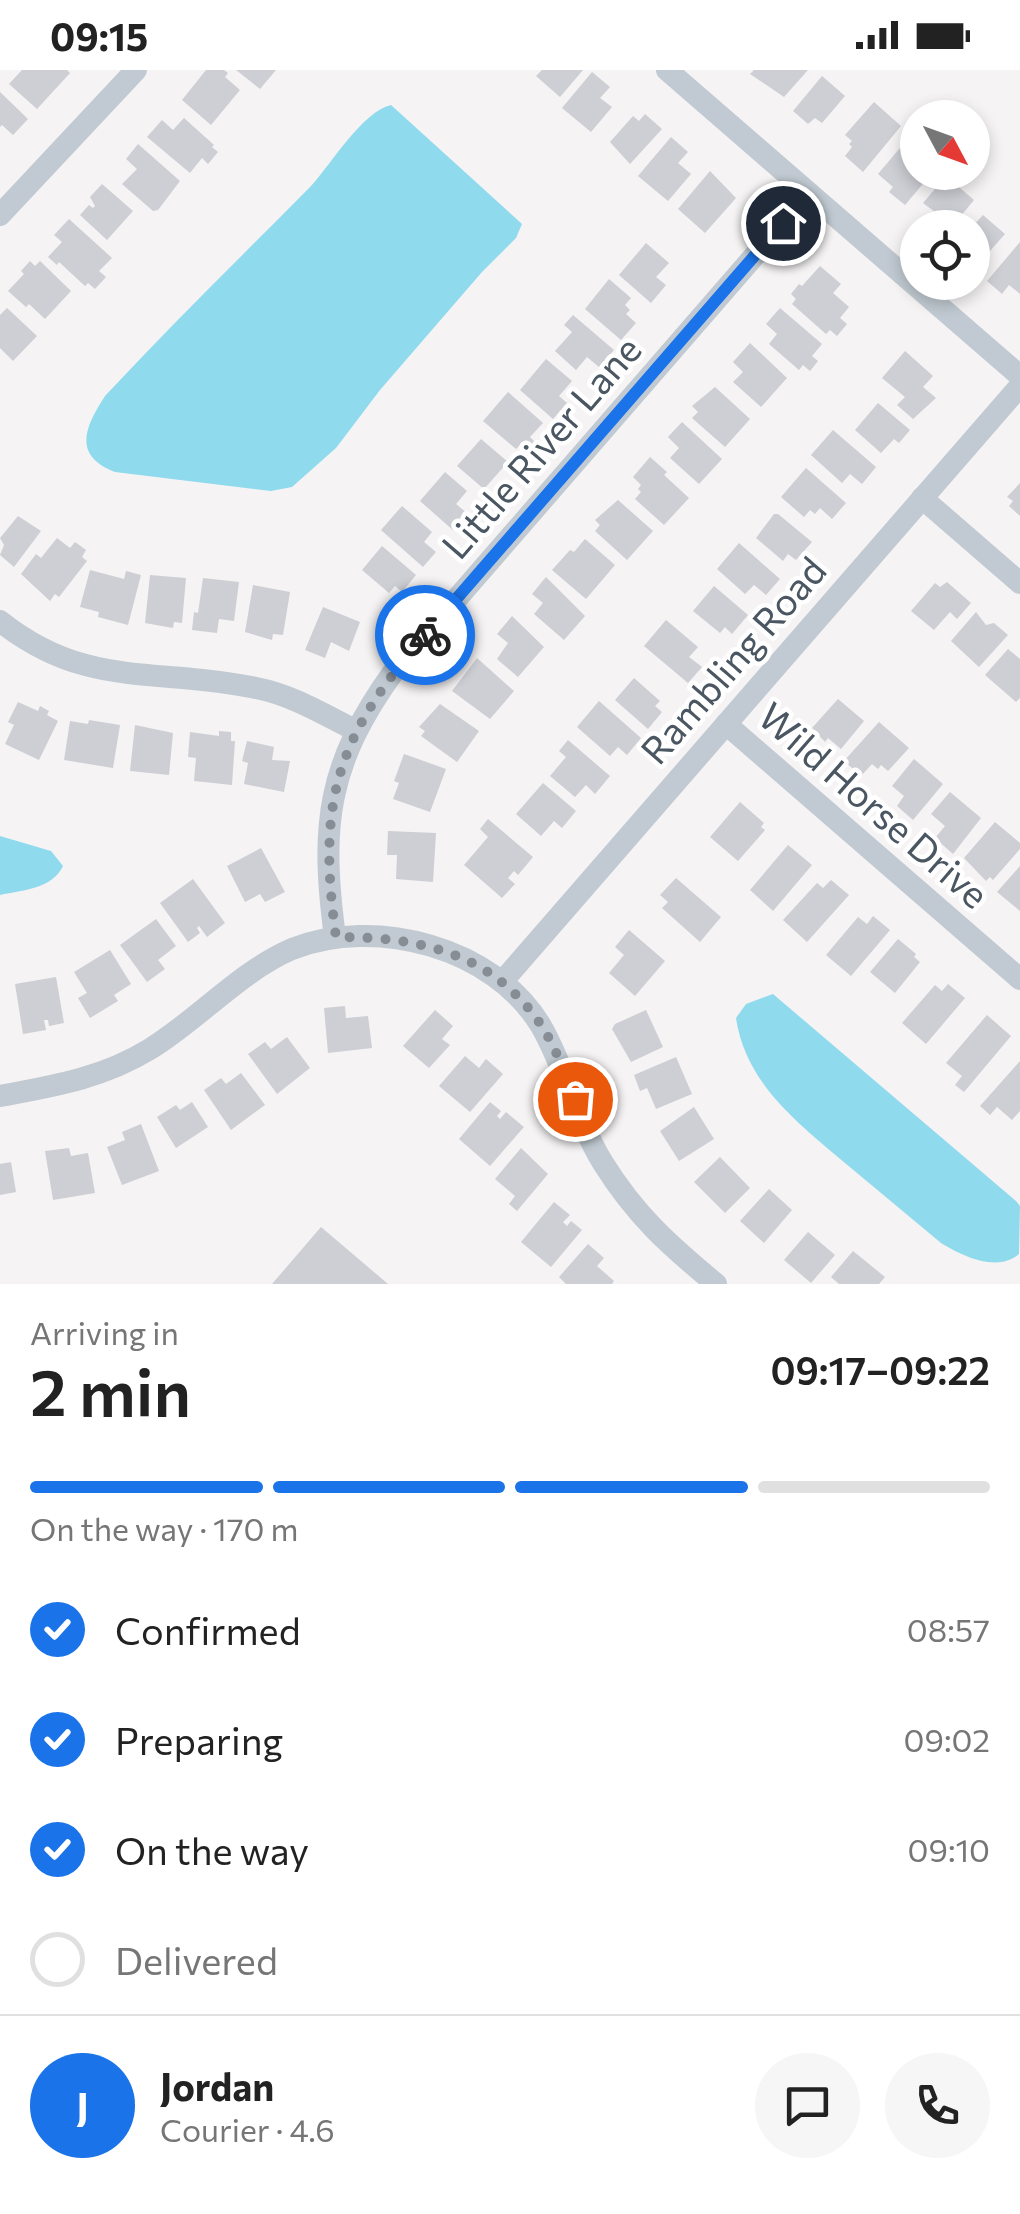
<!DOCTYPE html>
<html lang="en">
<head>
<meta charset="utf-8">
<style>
  :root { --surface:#fff; --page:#f6f6f6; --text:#222; --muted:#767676; --line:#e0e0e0; --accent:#1a73e8 }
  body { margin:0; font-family:Commissioner,sans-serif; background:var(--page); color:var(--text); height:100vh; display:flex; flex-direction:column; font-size:38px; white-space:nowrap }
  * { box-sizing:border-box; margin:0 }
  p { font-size:32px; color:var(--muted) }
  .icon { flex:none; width:55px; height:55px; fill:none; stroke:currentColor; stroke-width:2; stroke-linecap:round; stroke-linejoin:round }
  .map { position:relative; height:1214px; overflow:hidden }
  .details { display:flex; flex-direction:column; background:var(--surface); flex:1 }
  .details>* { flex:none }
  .needle { width:65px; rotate:131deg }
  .controls { position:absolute; left:900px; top:30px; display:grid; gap:20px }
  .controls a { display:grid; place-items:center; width:90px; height:90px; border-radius:50%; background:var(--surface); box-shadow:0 5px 15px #0003; font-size:50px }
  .pin { position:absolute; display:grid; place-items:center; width:85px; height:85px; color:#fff; margin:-42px; border:5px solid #fff; border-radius:50%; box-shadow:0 2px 10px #0007 }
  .courier { position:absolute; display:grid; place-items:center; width:100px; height:100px; margin:-50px; border:8px solid #1a73e8; border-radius:50%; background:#fff; color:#222; box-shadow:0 2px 12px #0007 }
  .summary em { font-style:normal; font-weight:600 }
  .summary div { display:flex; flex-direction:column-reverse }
  .summary { display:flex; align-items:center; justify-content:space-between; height:170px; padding:0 30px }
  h1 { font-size:65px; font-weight:600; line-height:75px }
  .bar { display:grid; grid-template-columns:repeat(4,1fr); gap:15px 10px; align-content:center; height:120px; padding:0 30px }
  .bar i { height:12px; border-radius:8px; background:var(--line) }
  .bar .current { background:var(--accent) }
  .bar p { grid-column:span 4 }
  .line { display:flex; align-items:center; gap:25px; padding:0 30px; border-top:2px solid var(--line) }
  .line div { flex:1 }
  .round { display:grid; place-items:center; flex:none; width:105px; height:105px; border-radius:52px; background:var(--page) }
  ol { padding:0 30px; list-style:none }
  li { display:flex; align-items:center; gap:30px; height:110px }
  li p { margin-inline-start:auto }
  li .icon { padding:10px; border-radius:50%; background:var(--accent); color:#fff; stroke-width:4 }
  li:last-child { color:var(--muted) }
  li i { width:55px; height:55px; border:5px solid var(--line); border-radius:50% }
  .status { display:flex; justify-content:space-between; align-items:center; height:70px; padding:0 50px; background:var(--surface); direction:ltr }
  .status svg { height:28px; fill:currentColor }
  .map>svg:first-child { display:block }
</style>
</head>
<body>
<div class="status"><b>09:15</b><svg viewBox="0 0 49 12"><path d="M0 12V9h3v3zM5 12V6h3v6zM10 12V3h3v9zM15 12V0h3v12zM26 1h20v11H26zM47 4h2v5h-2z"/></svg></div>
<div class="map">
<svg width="1020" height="1214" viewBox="0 0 1020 1214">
  <rect width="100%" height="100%" fill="#f5f3f3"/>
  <g fill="#90daee">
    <path d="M 391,35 L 522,154 L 516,168 L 482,202 L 380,320 L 336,378 L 292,417 L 271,421 L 115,402 C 72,385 85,357 105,326 C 172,254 242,186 311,116 C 332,93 362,42 391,35 Z"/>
    <path d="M 0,766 L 51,781 L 63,796 C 52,819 23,820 0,825 Z"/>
    <path d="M 773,924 L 1016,1131 L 1020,1136 L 1019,1184 C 998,1203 962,1186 941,1173 C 911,1148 881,1123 851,1098 C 802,1056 746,1016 736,948 L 746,934 Z"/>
  </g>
  <g fill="#cdcfd5">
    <polygon points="22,0 67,0 70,3 37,39 9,14"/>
    <polygon points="206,0 224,0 228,3 225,7 240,20 211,55 182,30"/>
    <polygon points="236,0 276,0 260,19"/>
    <polygon points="542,0 583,0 560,27 536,6"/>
    <polygon points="754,0 808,0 784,27 750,4"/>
    <polygon points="592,2 610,17 600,28 612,37 591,62 562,38"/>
    <polygon points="822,6 845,26 822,53 815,48 808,54 793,41"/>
    <polygon points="0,22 28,49 13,65 2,55 0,57"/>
    <polygon points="874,32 901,56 863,102 845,86 852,77 849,74 852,71 845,65"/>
    <polygon points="645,44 662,59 630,94 610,72 633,46 639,51"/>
    <polygon points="184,48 214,75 212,77 218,82 208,94 202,88 190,103 147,67 162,50 173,60"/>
    <polygon points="671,67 688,82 678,93 691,104 668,131 638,106"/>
    <polygon points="905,72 918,83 918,102 933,102 905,135 889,122 893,117 878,104"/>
    <polygon points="138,74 180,111 158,140 153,141 122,114 137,99 126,89"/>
    <polygon points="710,101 736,128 705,163 678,139"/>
    <polygon points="946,106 974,130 951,158 932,158 926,152 935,142 923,133"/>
    <polygon points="102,114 133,141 107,170 80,145 89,135 93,138 95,136 90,127"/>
    <polygon points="983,145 1005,164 975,198 972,196 972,157"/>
    <polygon points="69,149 112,188 99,201 106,207 95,219 88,213 85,216 59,192 57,195 48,187 62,172 54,165"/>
    <polygon points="1020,172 1020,224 1009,215 1002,224 987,211"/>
    <polygon points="646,173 669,193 656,207 666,215 651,233 619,205"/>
    <polygon points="30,191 35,196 40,191 71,221 45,249 29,234 26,237 8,221 24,204 21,201"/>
    <polygon points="820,196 841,214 833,223 849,237 840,248 847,254 837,266 830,260 826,264 792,234 796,229 791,224 799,214 802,216"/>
    <polygon points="609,209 631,228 625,235 630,240 626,244 636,253 621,270 585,239"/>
    <polygon points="7,238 37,266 13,291 0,278 0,245"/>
    <polygon points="780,238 822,274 812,286 818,291 810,301 803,295 799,300 769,274 777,264 766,254"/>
    <polygon points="573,245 614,280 599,297 587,287 576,300 555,281 572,262 564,255"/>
    <polygon points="750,273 787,308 761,337 733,312 743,302 733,292"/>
    <polygon points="905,281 933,306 923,317 936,328 913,349 897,335 905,327 882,308"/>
    <polygon points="546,289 572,311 559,326 567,333 553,349 520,320"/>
    <polygon points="715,317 750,349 725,377 692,348 698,342 692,336"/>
    <polygon points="508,322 543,353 530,367 535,372 527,381 520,375 516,379 483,351"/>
    <polygon points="878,333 910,360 899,373 894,369 881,383 855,360"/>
    <polygon points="682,352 722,389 699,414 670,388 679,378 668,367"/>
    <polygon points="833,360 876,397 862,414 850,404 842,413 811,385"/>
    <polygon points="481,369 508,392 484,419 457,396"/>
    <polygon points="650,387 667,402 664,405 689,428 664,455 635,429 641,422 638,419 641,415 633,407"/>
    <polygon points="806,398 846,433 832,449 820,438 815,444 810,440 804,447 781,427"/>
    <polygon points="445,402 467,421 456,434 468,444 454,461 420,431"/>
    <polygon points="1020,413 1020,446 1009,436 1013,431 1007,427"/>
    <polygon points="618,430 653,461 627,490 595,461 600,455 595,450"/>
    <polygon points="402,436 432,462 424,472 436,482 423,497 381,460"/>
    <polygon points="774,444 778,444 812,472 796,490 788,484 783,491 756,468"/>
    <polygon points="18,446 41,461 14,497 0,485 4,475 0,468"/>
    <polygon points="57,468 70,478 75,472 86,480 82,487 87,491 59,527 55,524 50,531 21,504 36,484 41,488"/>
    <polygon points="585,469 615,495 586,529 552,500 570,480 574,482"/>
    <polygon points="739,473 780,509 766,525 754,515 745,524 717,499"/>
    <polygon points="382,476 416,505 402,522 395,516 389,523 362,500"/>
    <polygon points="90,500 124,509 126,501 141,505 128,555 98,547 99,542 80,537"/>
    <polygon points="150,505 186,508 182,553 174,552 173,558 145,553"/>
    <polygon points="546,507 585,546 564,570 534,544 543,533 532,524"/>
    <polygon points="203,508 239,512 234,551 219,549 217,563 192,560 194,542 198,543"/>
    <polygon points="947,512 971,533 957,549 950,542 934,560 911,541 935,513 940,517"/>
    <polygon points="253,515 290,522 283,565 273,564 272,570 245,562"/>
    <polygon points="714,516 748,545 732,564 725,557 720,563 693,541"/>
    <polygon points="323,537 360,552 349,581 331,572 325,588 305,580"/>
    <polygon points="976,542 986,555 994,553 1008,565 979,597 951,571"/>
    <polygon points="512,546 544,577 518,607 497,589 508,573 497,564"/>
    <polygon points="666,550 698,577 689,587 702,597 688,613 644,576"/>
    <polygon points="1008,579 1020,589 1020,628 1016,632 985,605"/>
    <polygon points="477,588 514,621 490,649 452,621"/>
    <polygon points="634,608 660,631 655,636 662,642 648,659 615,630"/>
    <polygon points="838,629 864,651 841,679 828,668 825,672 812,658"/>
    <polygon points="599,631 641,668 627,685 618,677 610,686 577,657"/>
    <polygon points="18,632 38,641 40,636 49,641 47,645 58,651 39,690 5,674 14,655 8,652"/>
    <polygon points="440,634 479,661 457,692 421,666 425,661 419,657"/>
    <polygon points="89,650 120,655 113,698 64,690 70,651 88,654"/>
    <polygon points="879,652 909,678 888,701 881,695 878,699 872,694 861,706 844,691"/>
    <polygon points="135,655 173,663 169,705 130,701"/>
    <polygon points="219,661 231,662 231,671 235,671 232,715 194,711 196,688 188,687 190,662 219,666"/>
    <polygon points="568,670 610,706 595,724 586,715 575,727 550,706 566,687 559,681"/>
    <polygon points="247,671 274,677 272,690 290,691 284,722 244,714 248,693 242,691"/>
    <polygon points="404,684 446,699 430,742 393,729 399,713 394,711"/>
    <polygon points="914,689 943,714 913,750 897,736 904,726 892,716"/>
    <polygon points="543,713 576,741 562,758 554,751 541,766 516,744"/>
    <polygon points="950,722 981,748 953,784 935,768 945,756 931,744"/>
    <polygon points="740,732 764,753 761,757 765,760 738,791 710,767"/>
    <polygon points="488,749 533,787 518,805 514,801 508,808 515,814 502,828 464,795 488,767 480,759"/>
    <polygon points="995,752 1020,773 1020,779 993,810 990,807 986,811 964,788"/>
    <polygon points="388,761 436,763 433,812 396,809 397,785 387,785"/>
    <polygon points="788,775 812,795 773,841 750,820"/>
    <polygon points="261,778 285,822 265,832 260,824 245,832 227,796"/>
    <polygon points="1020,796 1020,841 997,822"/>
    <polygon points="676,808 721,847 700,872 662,838 668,832 660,825"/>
    <polygon points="193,809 225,853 207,867 199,856 197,858 200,863 188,872 160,833"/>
    <polygon points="831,810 849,825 807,872 783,850 817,813 823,818"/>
    <polygon points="873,846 890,860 851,906 826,885 858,847 867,854"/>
    <polygon points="156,849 176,876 158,890 165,899 147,912 120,875"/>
    <polygon points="629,860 665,891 635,926 609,903 624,885 615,877"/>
    <polygon points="898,869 916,884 914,887 920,892 895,923 870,902"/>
    <polygon points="110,880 131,914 114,925 118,931 90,948 78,928 87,923 74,902"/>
    <polygon points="56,907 64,953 49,956 48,950 44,950 46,960 23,964 15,914"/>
    <polygon points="948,914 965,928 926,974 902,953 935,915 942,921"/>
    <polygon points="345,936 346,948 368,946 372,978 328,983 324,938"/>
    <polygon points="435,940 453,956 442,969 450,975 429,998 403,976"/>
    <polygon points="646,940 663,977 631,992 612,959 615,954"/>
    <polygon points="987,945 1011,966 964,1022 955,1015 962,1006 946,993"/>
    <polygon points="287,967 310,998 277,1024 248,984 265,972 271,979"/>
    <polygon points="465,986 479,998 486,989 503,1004 470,1042 439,1016"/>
    <polygon points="676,987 692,1024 656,1039 647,1018 640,1021 634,1005"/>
    <polygon points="1020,991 1020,1041 1012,1050 997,1037 990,1045 980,1036"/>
    <polygon points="241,1003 265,1035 231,1060 204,1020 221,1008 226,1014"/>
    <polygon points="192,1032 208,1057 176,1078 157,1047 176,1035 180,1040"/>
    <polygon points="490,1032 501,1041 497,1046 500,1049 506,1042 524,1057 490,1096 459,1069"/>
    <polygon points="694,1037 714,1069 679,1091 660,1061"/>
    <polygon points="141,1054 159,1101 122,1115 107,1077 125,1070 122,1062"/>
    <polygon points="69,1078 71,1086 88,1083 95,1123 53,1130 45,1081"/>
    <polygon points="521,1078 548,1104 517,1141 509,1134 515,1126 495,1109"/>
    <polygon points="720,1087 750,1118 725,1143 694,1112"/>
    <polygon points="11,1092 16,1122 0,1125 0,1094"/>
    <polygon points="769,1119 792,1140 764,1173 740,1151"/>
    <polygon points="554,1132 570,1145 563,1152 567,1156 571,1151 582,1160 551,1197 521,1172"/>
    <polygon points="321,1157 388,1214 272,1214"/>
    <polygon points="808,1162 835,1185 811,1213 784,1190"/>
    <polygon points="588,1174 604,1188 597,1196 614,1211 612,1214 566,1214 559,1207"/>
    <polygon points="853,1181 885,1207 879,1214 839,1214 831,1207"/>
  </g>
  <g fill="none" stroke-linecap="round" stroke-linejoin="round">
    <g stroke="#c1cad2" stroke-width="22">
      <polyline points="667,0 1020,306"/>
      <polyline points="0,145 136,0"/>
      <polyline points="922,428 1020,513"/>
      <path d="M 0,551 C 87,620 157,597 256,618 C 292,625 323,644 355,660"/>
      <polyline points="726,654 1020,909"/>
      <path d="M 335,867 C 320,755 327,694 394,601 L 809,123"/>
      <polyline points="502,912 1020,316"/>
      <path d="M 0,1026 C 54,1016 103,1008 150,979 C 199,949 239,902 292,879 C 375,846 494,877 541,956 C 566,999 577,1051 603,1093 C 636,1146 669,1175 716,1214"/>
    </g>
  </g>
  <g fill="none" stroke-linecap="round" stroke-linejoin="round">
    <path stroke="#868d94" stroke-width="10" stroke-dasharray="0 18" d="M 425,565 C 336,668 317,732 336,867 C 416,867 489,881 539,952 C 555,975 565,1004 575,1029"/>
    <polyline stroke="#1a73e8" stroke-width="12" points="425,565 783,153"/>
  </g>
  <g text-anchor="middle" stroke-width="9" stroke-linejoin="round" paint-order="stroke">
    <g font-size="38" fill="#4a5661" stroke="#fff">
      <text transform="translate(542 378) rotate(-49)" y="13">Little River Lane</text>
      <text transform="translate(734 591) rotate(-49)" y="13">Rambling Road</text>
      <text transform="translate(873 736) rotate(41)" y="13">Wild Horse Drive</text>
    </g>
  </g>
</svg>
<div class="controls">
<a><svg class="needle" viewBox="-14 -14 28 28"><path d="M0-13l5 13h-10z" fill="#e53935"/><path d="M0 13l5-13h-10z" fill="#767676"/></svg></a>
<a><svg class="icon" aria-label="locate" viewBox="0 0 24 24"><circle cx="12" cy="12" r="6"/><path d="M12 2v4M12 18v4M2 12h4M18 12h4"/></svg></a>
</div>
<div class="pin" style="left:575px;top:1029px;background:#ea580c"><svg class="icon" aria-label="bag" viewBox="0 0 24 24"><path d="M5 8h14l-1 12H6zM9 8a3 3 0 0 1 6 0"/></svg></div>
<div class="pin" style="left:783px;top:153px;background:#1f2937"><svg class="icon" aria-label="home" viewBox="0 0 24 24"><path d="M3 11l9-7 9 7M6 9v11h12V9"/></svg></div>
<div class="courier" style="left:425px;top:565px"><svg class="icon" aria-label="bike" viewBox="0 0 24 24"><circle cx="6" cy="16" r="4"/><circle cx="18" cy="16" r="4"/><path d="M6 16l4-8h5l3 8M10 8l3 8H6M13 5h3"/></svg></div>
</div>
<section class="details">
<div class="summary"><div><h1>2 min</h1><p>Arriving in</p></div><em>09:17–09:22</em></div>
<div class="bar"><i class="current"></i><i class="current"></i><i class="current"></i><i></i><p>On the way · 170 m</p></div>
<ol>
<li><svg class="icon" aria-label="check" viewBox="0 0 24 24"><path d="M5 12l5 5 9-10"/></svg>Confirmed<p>08:57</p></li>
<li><svg class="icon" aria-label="check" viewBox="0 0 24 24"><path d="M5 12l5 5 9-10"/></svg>Preparing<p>09:02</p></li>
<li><svg class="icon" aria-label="check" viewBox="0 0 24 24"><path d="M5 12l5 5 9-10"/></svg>On the way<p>09:10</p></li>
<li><i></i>Delivered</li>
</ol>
<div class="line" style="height:180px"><b class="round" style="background:var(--accent);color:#fff">J</b><div><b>Jordan</b><p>Courier · 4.6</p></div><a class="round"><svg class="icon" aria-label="chat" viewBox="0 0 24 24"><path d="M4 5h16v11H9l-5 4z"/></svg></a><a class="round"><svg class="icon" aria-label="phone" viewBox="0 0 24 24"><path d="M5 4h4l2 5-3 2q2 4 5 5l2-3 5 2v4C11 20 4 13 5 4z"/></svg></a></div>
</section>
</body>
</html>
